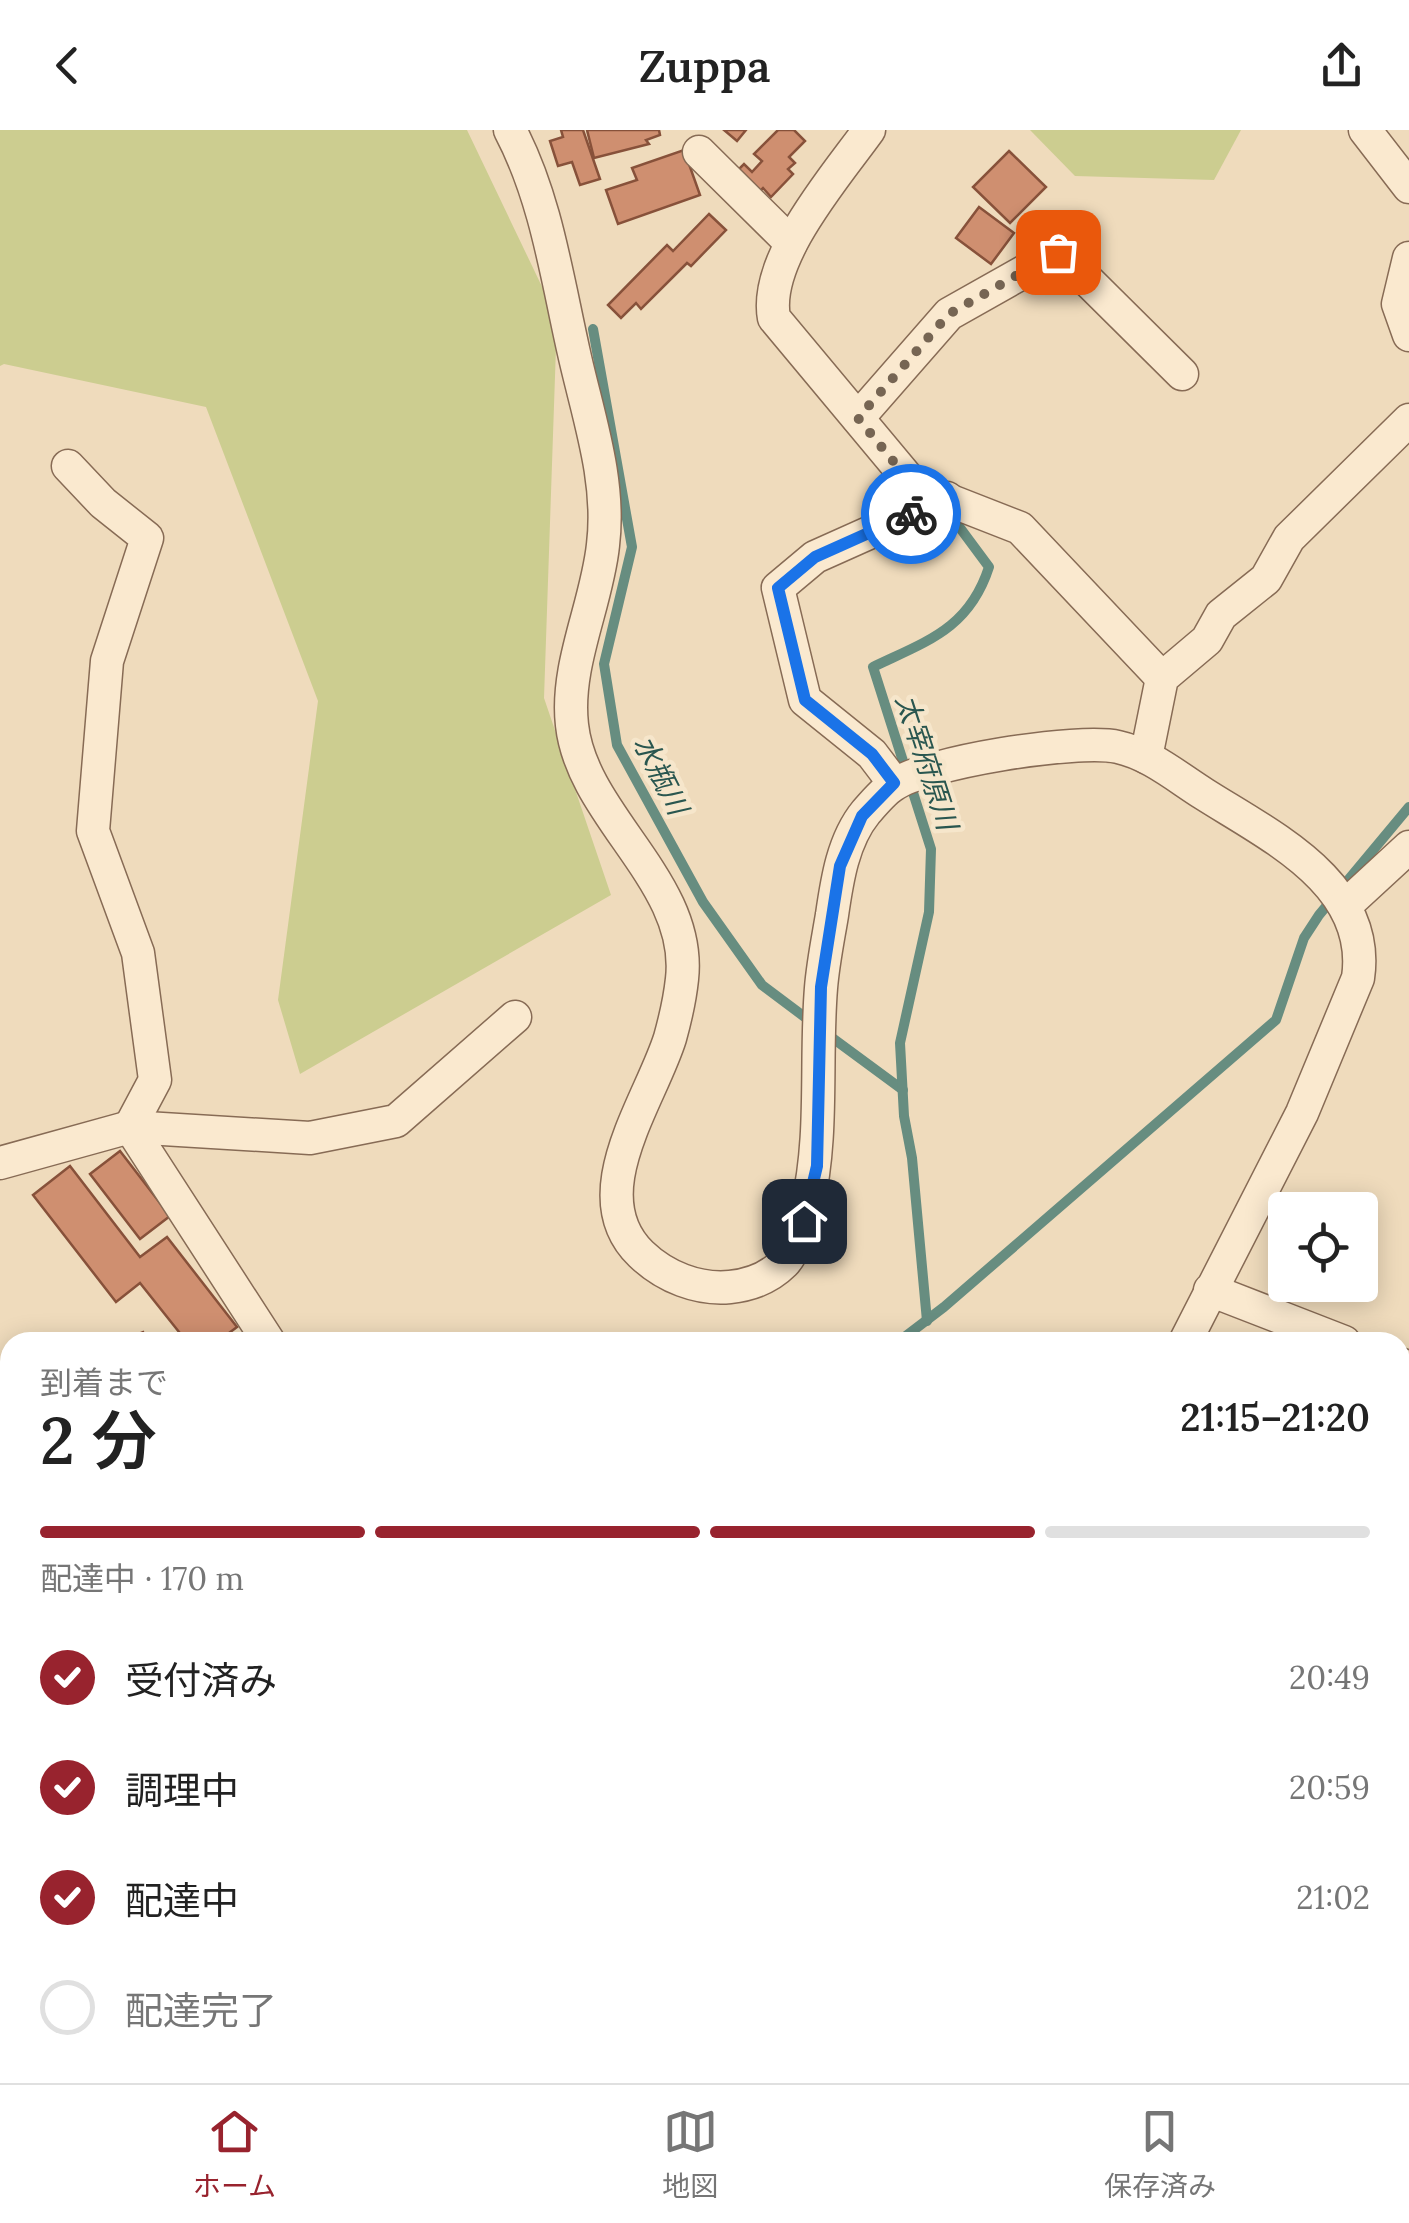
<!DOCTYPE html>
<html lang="ja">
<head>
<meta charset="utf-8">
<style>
  :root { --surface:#fff; --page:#f2f2f2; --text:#222; --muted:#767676; --line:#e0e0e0; --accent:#98232e }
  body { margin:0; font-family:Lora,"Noto Sans JP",serif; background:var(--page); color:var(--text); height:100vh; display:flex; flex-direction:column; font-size:38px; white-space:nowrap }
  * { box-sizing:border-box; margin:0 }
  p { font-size:32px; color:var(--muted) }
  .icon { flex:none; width:55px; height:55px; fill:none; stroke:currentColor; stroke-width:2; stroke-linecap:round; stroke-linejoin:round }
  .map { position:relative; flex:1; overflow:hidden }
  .drawer { position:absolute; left:0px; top:1202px; width:1410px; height:752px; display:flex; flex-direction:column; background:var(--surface); border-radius:30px 30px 0 0; box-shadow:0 5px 25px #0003 }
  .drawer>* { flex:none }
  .buttons { position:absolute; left:1268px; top:1062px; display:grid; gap:20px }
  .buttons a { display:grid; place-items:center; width:110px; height:110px; border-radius:10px; background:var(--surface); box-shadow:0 5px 25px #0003; font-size:50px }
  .pin { position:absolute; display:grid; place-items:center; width:85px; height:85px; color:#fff; margin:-42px; border-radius:20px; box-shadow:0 5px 15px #0006 }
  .courier { position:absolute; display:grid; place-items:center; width:100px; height:100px; margin:-50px; border:8px solid #1a73e8; border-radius:50%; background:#fff; color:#222; box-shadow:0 2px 12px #0007 }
  .head em { font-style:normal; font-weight:600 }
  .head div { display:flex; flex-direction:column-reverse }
  .head { display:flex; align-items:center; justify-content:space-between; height:170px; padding:0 40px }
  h1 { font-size:65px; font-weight:600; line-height:75px }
  .bar { display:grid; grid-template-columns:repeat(4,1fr); gap:15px 10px; align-content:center; height:120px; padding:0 40px }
  .bar i { height:12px; border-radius:8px; background:var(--line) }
  .bar .active { background:var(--accent) }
  .bar p { grid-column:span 4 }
  ol { padding:0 40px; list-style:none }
  li { display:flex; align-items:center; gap:30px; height:110px }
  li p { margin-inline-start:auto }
  li .icon { padding:10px; border-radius:50%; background:var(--accent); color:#fff; stroke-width:4 }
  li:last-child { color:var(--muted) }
  li i { width:55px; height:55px; border:5px solid var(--line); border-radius:50% }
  header { display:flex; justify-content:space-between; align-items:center; height:130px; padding:0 40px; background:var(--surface); font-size:45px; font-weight:600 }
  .dock { display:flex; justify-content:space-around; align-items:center; height:140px; border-top:2px solid var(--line); background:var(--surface); font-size:28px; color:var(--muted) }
  .dock a { display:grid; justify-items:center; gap:5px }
  .dock .active { color:var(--accent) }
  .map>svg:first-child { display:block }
</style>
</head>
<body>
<header><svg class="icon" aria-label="back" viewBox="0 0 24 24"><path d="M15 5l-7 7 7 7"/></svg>Zuppa<svg class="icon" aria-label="share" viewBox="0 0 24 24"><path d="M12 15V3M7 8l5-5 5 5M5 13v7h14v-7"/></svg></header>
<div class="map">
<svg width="1409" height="1953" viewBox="0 0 1409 1953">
  <rect width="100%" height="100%" fill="#efdbbc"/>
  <g fill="#cccd90">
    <polygon points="0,0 467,0 557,188 544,568 611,765 300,944 278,870 318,571 206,277 4,234 0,236"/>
    <polygon points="1030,0 1241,0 1214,50 1075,46"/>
    <polygon points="10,1378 10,1501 0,1499 0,1383"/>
  </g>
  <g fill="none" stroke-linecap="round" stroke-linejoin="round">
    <g stroke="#678d80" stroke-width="10">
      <polyline points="593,199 632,417 604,534 617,615 703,772 762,855 814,894"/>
      <polyline points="827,904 903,960"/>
      <path d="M 927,1191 L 912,1028 L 904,986 L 900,913 L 929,782 L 931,719 L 873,537 C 927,511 969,499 989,437 L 946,379"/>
      <polyline points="898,1212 944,1177 1276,890 1304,808 1319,785 1409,677"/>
      <polyline points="818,1945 819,1953"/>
    </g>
  </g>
  <g fill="#cf8f70" stroke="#87513a" stroke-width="2.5">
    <polygon points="561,0 583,0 600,49 580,55 572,32 558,36 550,11 563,7"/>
    <polygon points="587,0 659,0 660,5 646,10 649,14 594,28"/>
    <polygon points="724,0 746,0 737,11"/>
    <polygon points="778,0 794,0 805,11 789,27 795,33 788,39 793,44 771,67 763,58 756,65 734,44 744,34 752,42 762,31 754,24"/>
    <polygon points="684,20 700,65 618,94 606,60 637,50 632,38"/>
    <polygon points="1009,21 1046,57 1010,93 973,57"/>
    <polygon points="979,77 1014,103 991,134 956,108"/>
    <polygon points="709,84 726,100 691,136 687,133 641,179 636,173 621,188 608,175 667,115 673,121"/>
    <polygon points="120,1021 170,1086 140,1109 90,1044"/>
    <polygon points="70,1036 140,1127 167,1107 237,1197 217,1212 187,1212 140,1153 116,1172 33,1065"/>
    <polygon points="143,1202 148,1212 120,1212"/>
    <polygon points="10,1260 10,1336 0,1340 0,1264"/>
    <polygon points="258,1945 337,1945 330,1950 333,1953 263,1953"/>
    <polygon points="403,1945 497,1945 502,1953 409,1953"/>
    <polygon points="709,1945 763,1945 763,1950"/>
  </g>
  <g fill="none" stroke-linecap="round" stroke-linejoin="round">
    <defs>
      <g id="minor">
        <path d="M 510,0 C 546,68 557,148 574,223 C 588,286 611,350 603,415 C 597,474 565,535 572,595 C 582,687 693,752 682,849 C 680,868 675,890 670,908 C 650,972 580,1065 641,1124 C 665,1147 698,1160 730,1157 C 750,1155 769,1148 784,1133 C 796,1120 803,1094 807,1077 C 824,1005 815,931 821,858 C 823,833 828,809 832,785 C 837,750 843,710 866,682 C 873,674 883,662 892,656 C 924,632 1079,608 1118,617 C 1150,624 1177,647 1204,664 C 1270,706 1372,754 1358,848 L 1302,983 L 1185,1212"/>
        <path d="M 869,0 C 836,46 763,129 774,188 L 915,357 L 1020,398 L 1162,548"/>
        <polyline points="1365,0 1409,57"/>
        <polyline points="699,22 791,113"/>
        <polyline points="1409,128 1398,174 1409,205"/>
        <polyline points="858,288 949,184 1059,122 1182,244"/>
        <polyline points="68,336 103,373 147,408 107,531 93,701 138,823 155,950 130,997 269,1212"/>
        <polyline points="1146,627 1162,548 1207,510 1221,485 1266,449 1289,408 1409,290"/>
        <polyline points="894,653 872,624 805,570 778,458 815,427 947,368"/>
        <polyline points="1345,776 1409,717"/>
        <polyline points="0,1033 130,997 310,1008 396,991 515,887"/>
        <polyline points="1210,1160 1344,1212"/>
        <polyline points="1400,1234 1409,1238"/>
        <polyline points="1400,1418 1409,1402"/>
        <polyline points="1400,1511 1409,1518"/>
        <polyline points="1400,1773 1409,1780"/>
        <polyline points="956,1945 964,1953"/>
        <polyline points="1320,1945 1329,1953"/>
        <polyline points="632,1953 633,1945"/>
        <polyline points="876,1953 877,1945"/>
      </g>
    </defs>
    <use href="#minor" stroke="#876b55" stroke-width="35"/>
    <use href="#minor" stroke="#fae9cf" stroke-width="32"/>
  </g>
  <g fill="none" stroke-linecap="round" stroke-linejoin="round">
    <polyline stroke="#766553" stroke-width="10" stroke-dasharray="0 18" points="911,384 947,368 915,358 858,288 949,184 1058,122"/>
    <polyline stroke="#1a73e8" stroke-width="12" points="804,1091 817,1036 821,857 840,736 862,686 894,653 872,624 805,570 778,458 815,427 911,384"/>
  </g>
  <g text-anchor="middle" stroke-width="9" stroke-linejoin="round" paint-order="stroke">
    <g font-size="28" font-style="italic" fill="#29564f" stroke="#f6e6cb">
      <text transform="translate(927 632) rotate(72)" y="10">太宰府原川</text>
      <text transform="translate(661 645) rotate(63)" y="10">水瓶川</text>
    </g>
  </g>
</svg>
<div class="buttons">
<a><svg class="icon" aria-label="locate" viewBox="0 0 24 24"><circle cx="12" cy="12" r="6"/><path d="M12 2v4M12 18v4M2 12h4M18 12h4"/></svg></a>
</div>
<div class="pin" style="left:1058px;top:122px;background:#ea580c"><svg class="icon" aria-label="bag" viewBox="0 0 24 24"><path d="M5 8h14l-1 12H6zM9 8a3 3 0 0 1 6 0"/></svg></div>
<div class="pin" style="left:804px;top:1091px;background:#1f2937"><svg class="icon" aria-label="home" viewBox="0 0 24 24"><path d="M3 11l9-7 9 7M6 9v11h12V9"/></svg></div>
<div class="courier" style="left:911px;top:384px"><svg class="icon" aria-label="bike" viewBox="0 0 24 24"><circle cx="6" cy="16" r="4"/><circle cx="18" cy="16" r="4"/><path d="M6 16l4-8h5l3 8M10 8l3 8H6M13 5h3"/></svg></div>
<section class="drawer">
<div class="head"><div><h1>2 分</h1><p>到着まで</p></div><em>21:15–21:20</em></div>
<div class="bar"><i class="active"></i><i class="active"></i><i class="active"></i><i></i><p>配達中 · 170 m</p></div>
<ol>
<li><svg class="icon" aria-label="check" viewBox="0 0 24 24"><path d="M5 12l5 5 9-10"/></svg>受付済み<p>20:49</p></li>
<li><svg class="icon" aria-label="check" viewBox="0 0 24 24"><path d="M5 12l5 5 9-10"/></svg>調理中<p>20:59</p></li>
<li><svg class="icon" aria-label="check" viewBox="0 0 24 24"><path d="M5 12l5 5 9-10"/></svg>配達中<p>21:02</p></li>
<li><i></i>配達完了</li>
</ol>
</section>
</div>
<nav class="dock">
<a class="active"><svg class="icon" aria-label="home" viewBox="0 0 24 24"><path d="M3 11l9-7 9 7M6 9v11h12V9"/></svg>ホーム</a>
<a><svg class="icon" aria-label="map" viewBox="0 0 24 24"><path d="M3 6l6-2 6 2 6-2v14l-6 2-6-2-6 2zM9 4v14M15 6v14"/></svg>地図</a>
<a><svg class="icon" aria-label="saved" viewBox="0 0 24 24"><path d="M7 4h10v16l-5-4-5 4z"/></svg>保存済み</a>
</nav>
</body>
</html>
